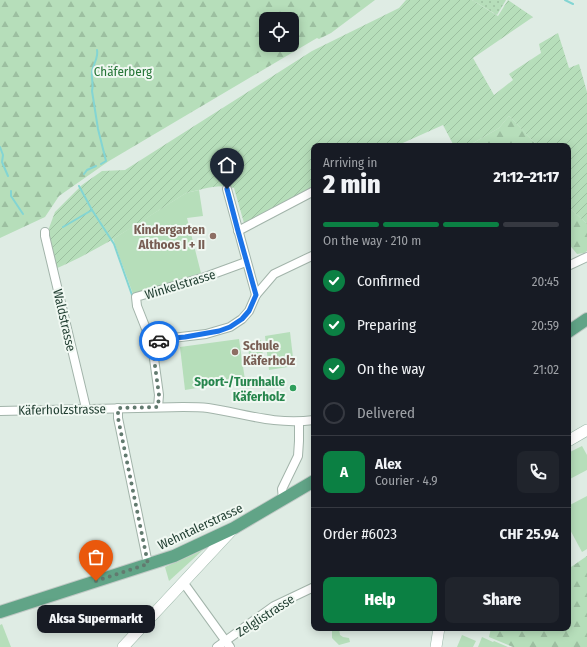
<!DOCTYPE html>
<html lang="en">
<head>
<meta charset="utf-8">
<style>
  :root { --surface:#171b24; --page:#20242c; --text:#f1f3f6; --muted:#9ea1a6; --line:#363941; --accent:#0b8043 }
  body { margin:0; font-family:"Fira Sans Condensed",sans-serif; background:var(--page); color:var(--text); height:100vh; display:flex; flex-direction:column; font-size:15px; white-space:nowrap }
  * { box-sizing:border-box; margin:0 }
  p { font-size:13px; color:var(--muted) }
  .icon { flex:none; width:22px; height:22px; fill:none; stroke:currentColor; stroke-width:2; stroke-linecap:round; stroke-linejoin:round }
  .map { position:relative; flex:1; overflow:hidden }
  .panel { position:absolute; left:311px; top:143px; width:260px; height:488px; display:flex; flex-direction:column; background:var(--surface); border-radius:8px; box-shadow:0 2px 10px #0003 }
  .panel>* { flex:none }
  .controls { position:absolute; left:259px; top:12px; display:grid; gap:8px }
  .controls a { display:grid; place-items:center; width:40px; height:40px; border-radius:8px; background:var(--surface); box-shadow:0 2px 10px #0003; font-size:20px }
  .pin { position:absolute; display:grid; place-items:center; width:34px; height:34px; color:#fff; margin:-41px -17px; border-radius:50% 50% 50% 0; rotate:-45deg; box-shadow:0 0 4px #0007 }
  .pin .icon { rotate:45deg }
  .courier { position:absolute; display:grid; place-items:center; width:40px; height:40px; margin:-20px; border:3px solid #1a73e8; border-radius:50%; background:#fff; color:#222; box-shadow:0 1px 5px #0007 }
  .bubble { position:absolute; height:28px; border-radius:8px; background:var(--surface); box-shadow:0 2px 10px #0003; font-size:13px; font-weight:800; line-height:28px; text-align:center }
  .summary em { font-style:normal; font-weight:800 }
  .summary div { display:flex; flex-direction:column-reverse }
  .summary { display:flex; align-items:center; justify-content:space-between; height:68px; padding:0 12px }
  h1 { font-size:26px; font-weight:800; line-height:30px }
  .bar { display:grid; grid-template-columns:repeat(4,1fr); gap:6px 4px; align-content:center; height:48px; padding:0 12px }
  .bar i { height:5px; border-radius:3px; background:var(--line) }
  .bar .current { background:var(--accent) }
  .bar p { grid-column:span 4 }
  .line { display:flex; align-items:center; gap:10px; padding:0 12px; border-top:1px solid var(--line) }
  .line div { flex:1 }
  .round { display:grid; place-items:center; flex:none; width:42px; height:42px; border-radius:8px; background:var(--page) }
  ol { padding:0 12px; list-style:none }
  li { display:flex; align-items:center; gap:12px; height:44px }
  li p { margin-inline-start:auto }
  li .icon { padding:4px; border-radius:50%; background:var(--accent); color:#fff; stroke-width:4 }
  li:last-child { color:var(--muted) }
  li i { width:22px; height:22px; border:2px solid var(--line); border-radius:50% }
  .cta { display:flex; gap:8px; margin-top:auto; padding:8px 12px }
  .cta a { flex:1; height:46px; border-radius:8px; background:var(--accent); color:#fff; font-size:16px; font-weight:800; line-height:46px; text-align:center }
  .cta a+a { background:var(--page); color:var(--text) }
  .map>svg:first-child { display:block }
</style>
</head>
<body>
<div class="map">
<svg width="587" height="647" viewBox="0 0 587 647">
  <defs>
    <pattern id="grass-dots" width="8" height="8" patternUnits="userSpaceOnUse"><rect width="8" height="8" fill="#b6deba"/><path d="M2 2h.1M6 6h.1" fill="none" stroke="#9cbfa0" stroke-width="1.8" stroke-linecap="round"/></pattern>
    <pattern id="forest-firs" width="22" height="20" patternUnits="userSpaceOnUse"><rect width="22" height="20" fill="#b6deba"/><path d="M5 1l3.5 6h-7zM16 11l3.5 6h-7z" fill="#9cbfa0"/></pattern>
    <pattern id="garden-furrows" width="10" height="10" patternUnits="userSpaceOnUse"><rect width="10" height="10" fill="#b6deba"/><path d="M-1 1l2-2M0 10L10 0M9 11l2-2" fill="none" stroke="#9cbfa0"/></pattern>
  </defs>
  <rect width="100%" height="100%" fill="#dfece4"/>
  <polygon fill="url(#grass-dots)" points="472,0 506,0 497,15"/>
  <g fill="url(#forest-firs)" fill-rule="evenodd">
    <path d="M 0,0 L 375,0 L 331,33 L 319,39 L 317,38 L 109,161 L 59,196 L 45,217 L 0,238 ZM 266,19 L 292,19 L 292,45 L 266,45 Z"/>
    <polygon points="509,116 538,146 468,146 499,128"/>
    <polygon points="568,206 587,224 587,251 584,253 577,254 568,243"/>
    <polygon points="587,556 587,647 513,647 489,637 491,628 568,628 568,569"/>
  </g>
  <g fill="#b6deba">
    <polygon points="199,190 203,216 187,218 201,273 133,294 113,239 186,193"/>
    <polygon points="290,332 294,366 269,370 265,336"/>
    <polygon points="239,339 245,380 185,390 180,347"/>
    <polygon points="261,340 264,365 251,367 247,342"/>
    <polygon points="582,446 587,455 587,470 568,480 568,453"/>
    <polygon points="587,496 587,549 582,552 568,526 568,506"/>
    <polygon points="203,550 169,581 165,567"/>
    <polygon points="2,624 11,647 0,647 0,625"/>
    <polygon points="329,628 339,628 340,635 343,637 349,638 350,642 339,645 332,638 332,631"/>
    <polygon points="462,635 476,641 473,647 457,647"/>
    <polygon points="482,637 493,642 494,641 508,647 478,647"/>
  </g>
  <path fill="url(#garden-furrows)" d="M 406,0 L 472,0 L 498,16 L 508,0 L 533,17 L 473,58 L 494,95 L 513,80 L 509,74 L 541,53 L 539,44 L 558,33 L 569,68 L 579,64 L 587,92 L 587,224 L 568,206 L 568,146 L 538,146 L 509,116 L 499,128 L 468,146 L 454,146 L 443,125 L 396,146 L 314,146 L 314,187 L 246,224 L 244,223 L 234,188 C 219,183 200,190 186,193 C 143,220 102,249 55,269 L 49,242 L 49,228 L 55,212 L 82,185 L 102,171 L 125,170 L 312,51 L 399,8 Z"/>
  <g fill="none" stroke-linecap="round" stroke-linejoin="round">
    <g stroke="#83d5d3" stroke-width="2">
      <polyline points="565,0 573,4"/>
      <path d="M 97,50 C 99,57 93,64 92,72 C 91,79 94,84 92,91 L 98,129 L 106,161 L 101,164"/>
      <polyline points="0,147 3,155 2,162 8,176"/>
      <polyline points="84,174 87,170 96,166"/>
      <polyline points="79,186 92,210"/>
      <polyline points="11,191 11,196 23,214"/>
      <polyline points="63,227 92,210 114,244 132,295"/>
    </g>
    <defs>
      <g id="street">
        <polyline points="227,189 256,295"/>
        <polyline points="238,231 314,191"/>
        <polyline points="45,232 45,236 86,408"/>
        <polyline points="568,266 587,257"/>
        <polyline points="152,344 137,306 136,297 205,277 246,262"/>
        <polyline points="158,407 159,395 152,344 164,339 206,334 230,327 242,319 249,311 256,295 274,274 314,255"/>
        <polyline points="118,408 118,418 148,564"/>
        <path d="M 0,411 L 183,407 C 191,407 200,407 208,408 C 246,414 274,425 314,420"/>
        <polyline points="283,499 282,489 298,456 299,441 299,422"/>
        <polyline points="183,582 230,647"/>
        <polyline points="217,647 274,606 314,587"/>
      </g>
      <g id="secondary">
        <polyline points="568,441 587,430"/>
        <polyline points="123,647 232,530"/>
        <polyline points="436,647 439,628"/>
      </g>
      <g id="primary">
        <polyline points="568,332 587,319"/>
        <polyline points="0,612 174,556 234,528 314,481"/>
      </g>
    </defs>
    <use href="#street" stroke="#a2b4aa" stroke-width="10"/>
    <use href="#secondary" stroke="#9db8aa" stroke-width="12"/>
    <use href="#primary" stroke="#c0c9c5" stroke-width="14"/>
    <use href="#street" stroke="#fff" stroke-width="8"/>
    <use href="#secondary" stroke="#fff" stroke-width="11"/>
    <use href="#primary" stroke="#61a487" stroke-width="12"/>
  </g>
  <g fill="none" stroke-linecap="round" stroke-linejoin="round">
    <polyline stroke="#627a6f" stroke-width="4" stroke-dasharray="0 7.2" points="96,581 148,564 118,418 118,408 158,407 159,395 152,344 159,341"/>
    <polyline stroke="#1a73e8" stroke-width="5" points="159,341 164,339 185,337 219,331 230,327 242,319 249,311 256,295 238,231 227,189"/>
  </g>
  <g fill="#8d6e63" stroke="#f0f8f2" stroke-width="1.5">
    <circle cx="213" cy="236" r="4"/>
    <circle cx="235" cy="352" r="4"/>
  </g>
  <circle fill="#2e9e5b" stroke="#f0f8f2" stroke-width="1.5" cx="293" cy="388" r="4"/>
  <g text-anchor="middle" stroke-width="4" stroke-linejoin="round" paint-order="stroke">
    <g font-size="13" fill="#277638" stroke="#f0f8f2">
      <text x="123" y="76">Chäferberg</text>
    </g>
    <g font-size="13" font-weight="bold" fill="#785e54" stroke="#f0f8f2" text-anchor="end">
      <text x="205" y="234">Kindergarten<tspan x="205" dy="15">Althoos I + II</tspan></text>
      <text x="243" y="350" text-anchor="start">Schule<tspan x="243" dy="15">Käferholz</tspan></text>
    </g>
    <g font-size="13" fill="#1f3d30" stroke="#f0f8f2">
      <text transform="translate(180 284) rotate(-17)" y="5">Winkelstrasse</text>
      <text transform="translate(65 320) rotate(77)" y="5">Waldstrasse</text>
      <text transform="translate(62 409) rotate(-1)" y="5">Käferholzstrasse</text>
      <text transform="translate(200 526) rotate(-25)" y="5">Wehntalerstrasse</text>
      <text transform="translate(265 615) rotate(-33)" y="5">Zelglistrasse</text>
    </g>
    <g font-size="13" font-weight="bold" fill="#27864d" stroke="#f0f8f2" text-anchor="end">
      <text x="285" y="386">Sport-/Turnhalle<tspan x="285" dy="15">Käferholz</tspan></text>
    </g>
  </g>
</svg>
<div class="controls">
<a><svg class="icon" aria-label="locate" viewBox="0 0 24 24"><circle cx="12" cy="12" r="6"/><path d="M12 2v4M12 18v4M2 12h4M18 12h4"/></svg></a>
</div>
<div class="pin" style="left:96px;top:581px;background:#ea580c"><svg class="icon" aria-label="bag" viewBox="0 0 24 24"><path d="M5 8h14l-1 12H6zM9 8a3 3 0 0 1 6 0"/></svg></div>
<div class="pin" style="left:227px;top:189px;background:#1f2937"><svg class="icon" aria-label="home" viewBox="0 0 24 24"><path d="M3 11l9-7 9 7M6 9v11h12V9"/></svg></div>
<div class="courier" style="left:159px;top:341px"><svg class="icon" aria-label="car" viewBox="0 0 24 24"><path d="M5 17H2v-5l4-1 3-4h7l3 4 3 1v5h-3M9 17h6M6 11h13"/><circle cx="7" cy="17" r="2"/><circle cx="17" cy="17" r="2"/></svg></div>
<div class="bubble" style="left:37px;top:605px;width:118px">Aksa Supermarkt</div>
<section class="panel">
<div class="summary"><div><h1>2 min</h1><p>Arriving in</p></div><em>21:12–21:17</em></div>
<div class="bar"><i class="current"></i><i class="current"></i><i class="current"></i><i></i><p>On the way · 210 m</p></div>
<ol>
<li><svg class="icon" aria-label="check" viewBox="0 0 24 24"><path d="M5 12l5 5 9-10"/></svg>Confirmed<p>20:45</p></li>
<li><svg class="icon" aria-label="check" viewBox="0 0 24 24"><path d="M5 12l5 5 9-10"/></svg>Preparing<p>20:59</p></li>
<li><svg class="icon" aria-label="check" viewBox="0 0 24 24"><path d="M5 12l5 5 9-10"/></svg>On the way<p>21:02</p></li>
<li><i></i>Delivered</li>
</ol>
<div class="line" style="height:72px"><b class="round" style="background:var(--accent);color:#fff">A</b><div><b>Alex</b><p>Courier · 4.9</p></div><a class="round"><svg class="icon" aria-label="phone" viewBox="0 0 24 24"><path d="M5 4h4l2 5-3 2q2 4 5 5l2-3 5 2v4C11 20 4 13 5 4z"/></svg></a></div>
<div class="line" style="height:52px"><div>Order #6023</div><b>CHF 25.94</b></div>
<div class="cta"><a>Help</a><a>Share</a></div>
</section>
</div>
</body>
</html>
